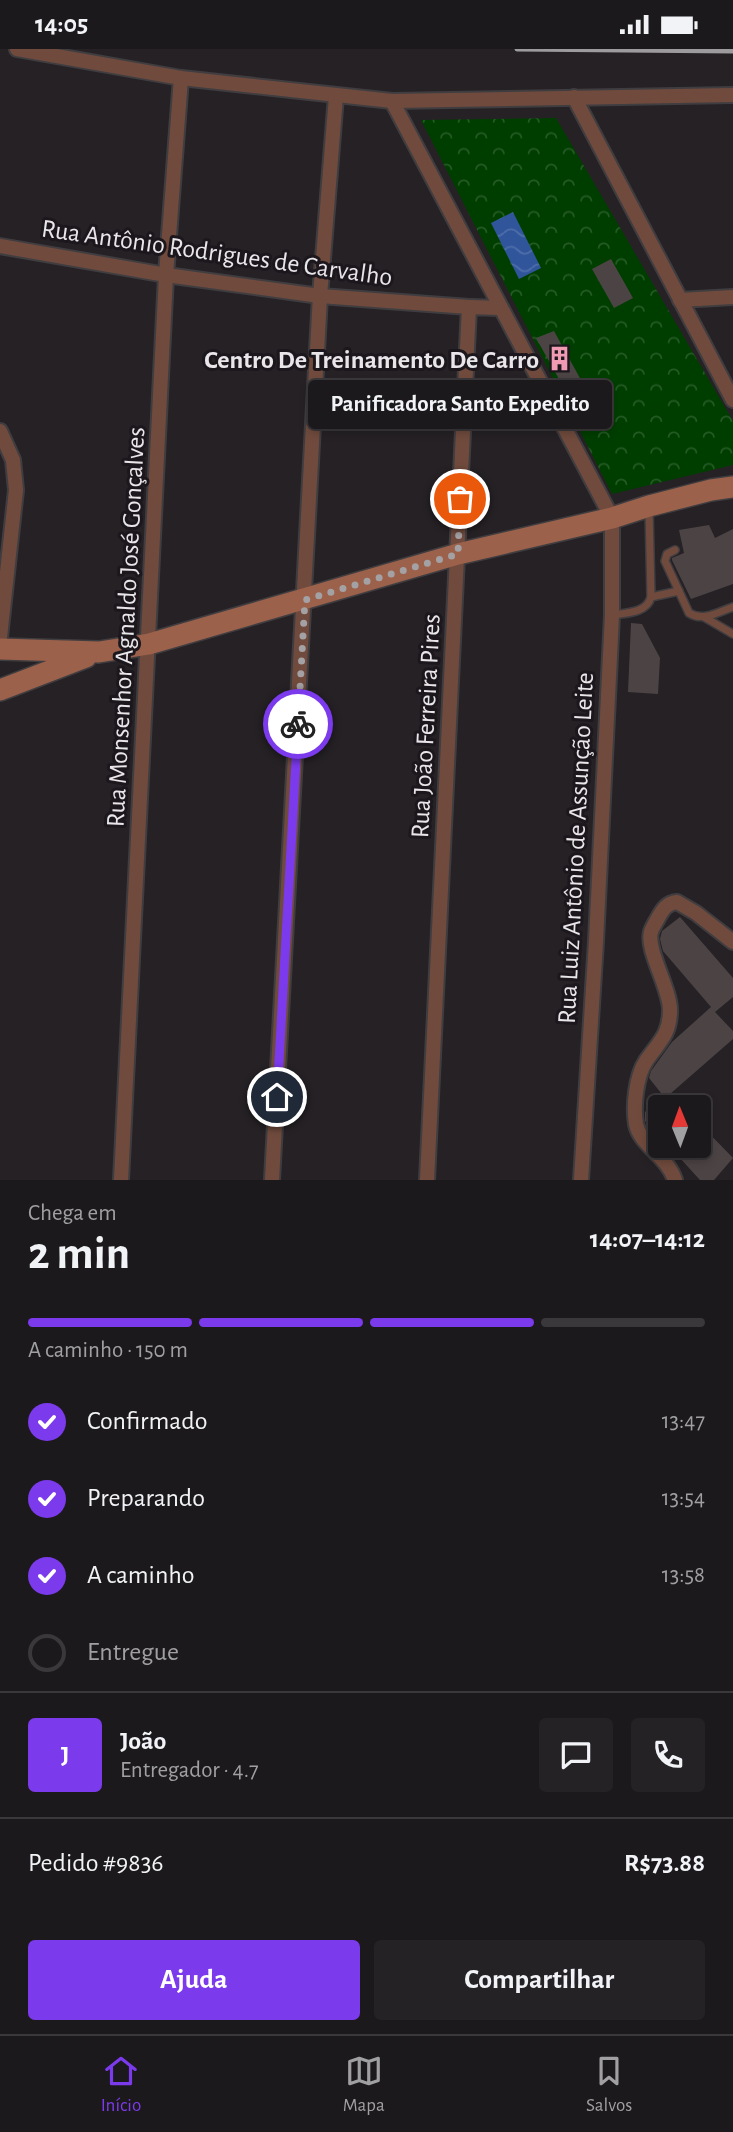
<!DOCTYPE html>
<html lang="pt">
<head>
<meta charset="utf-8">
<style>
  :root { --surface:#1c191c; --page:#252225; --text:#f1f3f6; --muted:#a0a0a3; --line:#3a383b; --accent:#7c3aed }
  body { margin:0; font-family:"Alegreya Sans",sans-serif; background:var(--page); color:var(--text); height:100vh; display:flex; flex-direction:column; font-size:26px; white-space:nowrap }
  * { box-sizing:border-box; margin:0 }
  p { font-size:23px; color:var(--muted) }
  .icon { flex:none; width:38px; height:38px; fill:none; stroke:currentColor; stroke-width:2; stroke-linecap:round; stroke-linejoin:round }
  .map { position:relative; height:1131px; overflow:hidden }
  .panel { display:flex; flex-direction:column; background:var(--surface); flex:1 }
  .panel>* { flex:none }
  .needle { width:46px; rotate:359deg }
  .tools { position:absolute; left:648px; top:1046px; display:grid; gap:14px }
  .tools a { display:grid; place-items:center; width:63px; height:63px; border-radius:7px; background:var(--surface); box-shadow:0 4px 10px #0003,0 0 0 2px var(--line); font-size:35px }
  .pin { position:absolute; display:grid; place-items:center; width:60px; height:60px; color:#fff; margin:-30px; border:4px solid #fff; border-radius:50%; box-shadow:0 2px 7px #0007 }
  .courier { position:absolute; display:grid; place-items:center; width:70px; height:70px; margin:-35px; border:5px solid #7c3aed; border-radius:50%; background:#fff; color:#222; box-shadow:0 2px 9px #0007 }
  .bubble { position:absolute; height:49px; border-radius:7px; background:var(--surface); box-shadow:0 4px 10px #0003,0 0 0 2px var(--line); font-size:23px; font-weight:700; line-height:49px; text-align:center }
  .summary em { font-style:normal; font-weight:700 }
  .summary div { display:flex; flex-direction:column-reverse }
  .summary { display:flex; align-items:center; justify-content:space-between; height:119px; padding:0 28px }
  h1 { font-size:46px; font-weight:700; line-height:52px }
  .bar { display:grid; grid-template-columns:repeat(4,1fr); gap:10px 7px; align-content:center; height:84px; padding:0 28px }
  .bar i { height:9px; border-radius:5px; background:var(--line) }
  .bar .on { background:var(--accent) }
  .bar p { grid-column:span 4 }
  .line { display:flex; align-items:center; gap:18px; padding:0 28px; border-top:2px solid var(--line) }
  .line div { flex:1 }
  .round { display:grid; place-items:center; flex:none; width:74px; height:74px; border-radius:7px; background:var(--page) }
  ol { padding:0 28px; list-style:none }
  li { display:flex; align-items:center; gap:21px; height:77px }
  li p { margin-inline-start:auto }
  li .icon { padding:7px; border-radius:50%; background:var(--accent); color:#fff; stroke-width:4 }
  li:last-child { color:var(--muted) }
  li i { width:38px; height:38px; border:4px solid var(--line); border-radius:50% }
  .cta { display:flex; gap:14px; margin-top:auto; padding:14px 28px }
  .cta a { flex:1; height:80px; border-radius:7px; background:var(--accent); color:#fff; font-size:28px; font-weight:700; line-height:80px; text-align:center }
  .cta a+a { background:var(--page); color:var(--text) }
  .status { display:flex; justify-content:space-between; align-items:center; height:49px; padding:0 35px; background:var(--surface); direction:ltr }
  .status svg { height:19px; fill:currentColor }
  .dock { display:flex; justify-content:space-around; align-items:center; height:98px; border-top:2px solid var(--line); background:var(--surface); font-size:19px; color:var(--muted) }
  .dock a { display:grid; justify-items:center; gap:4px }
  .dock .on { color:var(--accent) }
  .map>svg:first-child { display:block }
</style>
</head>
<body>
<div class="status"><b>14:05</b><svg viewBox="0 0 49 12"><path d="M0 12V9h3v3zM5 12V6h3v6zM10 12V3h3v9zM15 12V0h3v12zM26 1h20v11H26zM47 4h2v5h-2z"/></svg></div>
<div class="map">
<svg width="733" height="1131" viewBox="0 0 733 1131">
  <defs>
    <pattern id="forest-crowns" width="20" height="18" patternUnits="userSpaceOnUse" patternTransform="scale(1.75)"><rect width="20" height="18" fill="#003e00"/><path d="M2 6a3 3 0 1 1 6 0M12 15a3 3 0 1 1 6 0" fill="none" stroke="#255a25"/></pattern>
    <pattern id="water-waves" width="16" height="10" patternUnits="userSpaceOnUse" patternTransform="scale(1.75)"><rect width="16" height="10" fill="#30559b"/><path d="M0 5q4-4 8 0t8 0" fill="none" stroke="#4e6da9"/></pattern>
  </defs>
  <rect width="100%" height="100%" fill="#252125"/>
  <polygon fill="url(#forest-crowns)" points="556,69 733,372 733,416 612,445 421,71"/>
  <polygon fill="url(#water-waves)" points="513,163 541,219 519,230 491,174"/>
  <g fill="#4c4444">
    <polygon points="611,210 633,249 614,259 592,220"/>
    <polygon points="554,282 581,331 564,339 536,289"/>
    <polygon points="709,476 715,489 733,480 733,535 691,550 672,511 672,509 684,504 679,481"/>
    <polygon points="631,574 642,575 660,609 658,645 628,643"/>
    <polygon points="680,868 733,929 733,948 715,963 733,982 733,990 670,1045 684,1059 660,1059 660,1088 645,1072 645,1063 661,1044 649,1029 651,1022 672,993 711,958 663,902 660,890 662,882"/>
    <polygon points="698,1073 733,1109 714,1131 700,1131 669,1097 698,1097"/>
  </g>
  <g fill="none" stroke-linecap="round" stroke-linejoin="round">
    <defs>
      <g id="service">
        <path d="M 675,501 L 667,505 L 665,512 L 689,564 C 703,573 718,563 733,558"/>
        <polyline points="651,548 679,542"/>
        <path d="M 612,566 C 626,564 647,564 651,548 L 649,461"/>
        <polyline points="704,568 733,585"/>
      </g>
      <g id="minor">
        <polyline points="17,0 181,29 392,52 733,46"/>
        <polyline points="574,48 733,351"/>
        <polyline points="392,52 612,469 612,566 596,892 581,1131"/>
        <polyline points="0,197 166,226 320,247 469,258"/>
        <polyline points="680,251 733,248"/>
        <polyline points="0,382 13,411 16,441 0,588"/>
        <polyline points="121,1131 166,226 181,29"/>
        <polyline points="272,1131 320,247 336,47"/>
        <polyline points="427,1131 469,258 501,259"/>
        <path d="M 675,1131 C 667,1107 640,1096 636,1075 C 633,1057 636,1027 646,1012 C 659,993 670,986 670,961 C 670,939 646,901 651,883 C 652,879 656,873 658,869 C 663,860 667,854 677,853 L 696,864 L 733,893"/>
      </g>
      <g id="secondary">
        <polyline points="0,600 99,603 149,595 458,505 612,469 649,457 711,441 733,438"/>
        <polyline points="0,641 86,608"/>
      </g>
    </defs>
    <use href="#service" stroke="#403d40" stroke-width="10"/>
    <use href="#minor" stroke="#403d40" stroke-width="18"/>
    <use href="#secondary" stroke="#403d40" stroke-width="24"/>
    <use href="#service" stroke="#704b3d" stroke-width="7"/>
    <use href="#minor" stroke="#704b3d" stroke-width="14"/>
    <use href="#secondary" stroke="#9b614b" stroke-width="21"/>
    <polyline stroke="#9e9b9e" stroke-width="5" points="517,0 733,2"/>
  </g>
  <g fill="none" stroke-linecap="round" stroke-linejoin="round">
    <polyline stroke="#a4a1a4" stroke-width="7" stroke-dasharray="0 12.6" points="298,675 305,551 458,505 460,450"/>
    <polyline stroke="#7c3aed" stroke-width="9" points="277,1048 298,675"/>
  </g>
  <defs>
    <symbol id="building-bare" viewBox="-9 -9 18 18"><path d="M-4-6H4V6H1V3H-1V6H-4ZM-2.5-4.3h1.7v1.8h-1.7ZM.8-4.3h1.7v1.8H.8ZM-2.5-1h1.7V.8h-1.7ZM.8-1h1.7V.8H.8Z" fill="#f19ab4" stroke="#1b171c" stroke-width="2.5" paint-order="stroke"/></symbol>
  </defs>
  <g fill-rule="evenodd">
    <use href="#building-bare" x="542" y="292" width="35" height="35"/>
  </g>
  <g text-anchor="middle" stroke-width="6" stroke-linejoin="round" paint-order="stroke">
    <g font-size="26" fill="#e9e6e9" stroke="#1b171c">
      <text transform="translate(217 203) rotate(8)" y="9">Rua Antônio Rodrigues de Carvalho</text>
      <text transform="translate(125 578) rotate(-87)" y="9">Rua Monsenhor Agnaldo José Gonçalves</text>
      <text transform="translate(425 677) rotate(-87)" y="9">Rua João Ferreira Pires</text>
      <text transform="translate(575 799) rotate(-87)" y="9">Rua Luiz Antônio de Assunção Leite</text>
    </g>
    <g font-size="26" font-weight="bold" fill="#e9e6e9" stroke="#1b171c" text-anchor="end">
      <text x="539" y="319">Centro De Treinamento De Carro</text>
    </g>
  </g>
</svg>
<div class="tools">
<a><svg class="needle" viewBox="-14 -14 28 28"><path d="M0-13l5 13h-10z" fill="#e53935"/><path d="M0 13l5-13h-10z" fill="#a0a0a3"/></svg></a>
</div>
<div class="pin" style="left:460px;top:450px;background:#ea580c"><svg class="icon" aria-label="bag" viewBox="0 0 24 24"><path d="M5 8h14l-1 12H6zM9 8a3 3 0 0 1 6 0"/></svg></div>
<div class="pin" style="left:277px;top:1048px;background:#1f2937"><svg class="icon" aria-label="home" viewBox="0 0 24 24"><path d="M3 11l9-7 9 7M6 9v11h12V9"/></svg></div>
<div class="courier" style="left:298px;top:675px"><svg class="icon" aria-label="bike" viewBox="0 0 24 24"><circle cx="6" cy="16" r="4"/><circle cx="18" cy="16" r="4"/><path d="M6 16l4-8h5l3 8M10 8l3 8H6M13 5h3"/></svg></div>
<div class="bubble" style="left:308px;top:331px;width:304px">Panificadora Santo Expedito</div>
</div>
<section class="panel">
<div class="summary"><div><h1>2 min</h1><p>Chega em</p></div><em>14:07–14:12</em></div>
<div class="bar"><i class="on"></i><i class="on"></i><i class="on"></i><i></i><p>A caminho · 150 m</p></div>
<ol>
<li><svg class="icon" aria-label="check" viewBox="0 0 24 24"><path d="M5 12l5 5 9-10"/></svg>Confirmado<p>13:47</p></li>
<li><svg class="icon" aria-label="check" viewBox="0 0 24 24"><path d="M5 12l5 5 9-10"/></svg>Preparando<p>13:54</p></li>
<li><svg class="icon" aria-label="check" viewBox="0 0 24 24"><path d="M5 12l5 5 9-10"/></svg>A caminho<p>13:58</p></li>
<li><i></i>Entregue</li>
</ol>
<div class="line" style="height:126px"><b class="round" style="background:var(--accent);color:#fff">J</b><div><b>João</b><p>Entregador · 4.7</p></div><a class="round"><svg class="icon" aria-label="chat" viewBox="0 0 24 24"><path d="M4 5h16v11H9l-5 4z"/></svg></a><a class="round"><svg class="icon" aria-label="phone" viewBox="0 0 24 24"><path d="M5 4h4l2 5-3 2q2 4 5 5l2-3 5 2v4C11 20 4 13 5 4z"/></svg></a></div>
<div class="line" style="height:91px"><div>Pedido #9836</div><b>R$73.88</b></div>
<div class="cta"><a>Ajuda</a><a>Compartilhar</a></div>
</section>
<nav class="dock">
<a class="on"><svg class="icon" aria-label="home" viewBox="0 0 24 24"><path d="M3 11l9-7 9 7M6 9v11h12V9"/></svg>Início</a>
<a><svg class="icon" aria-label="map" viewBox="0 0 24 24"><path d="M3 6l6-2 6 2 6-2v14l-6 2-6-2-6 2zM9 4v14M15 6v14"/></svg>Mapa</a>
<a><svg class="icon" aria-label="saved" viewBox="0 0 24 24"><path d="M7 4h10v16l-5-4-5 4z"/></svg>Salvos</a>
</nav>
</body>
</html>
